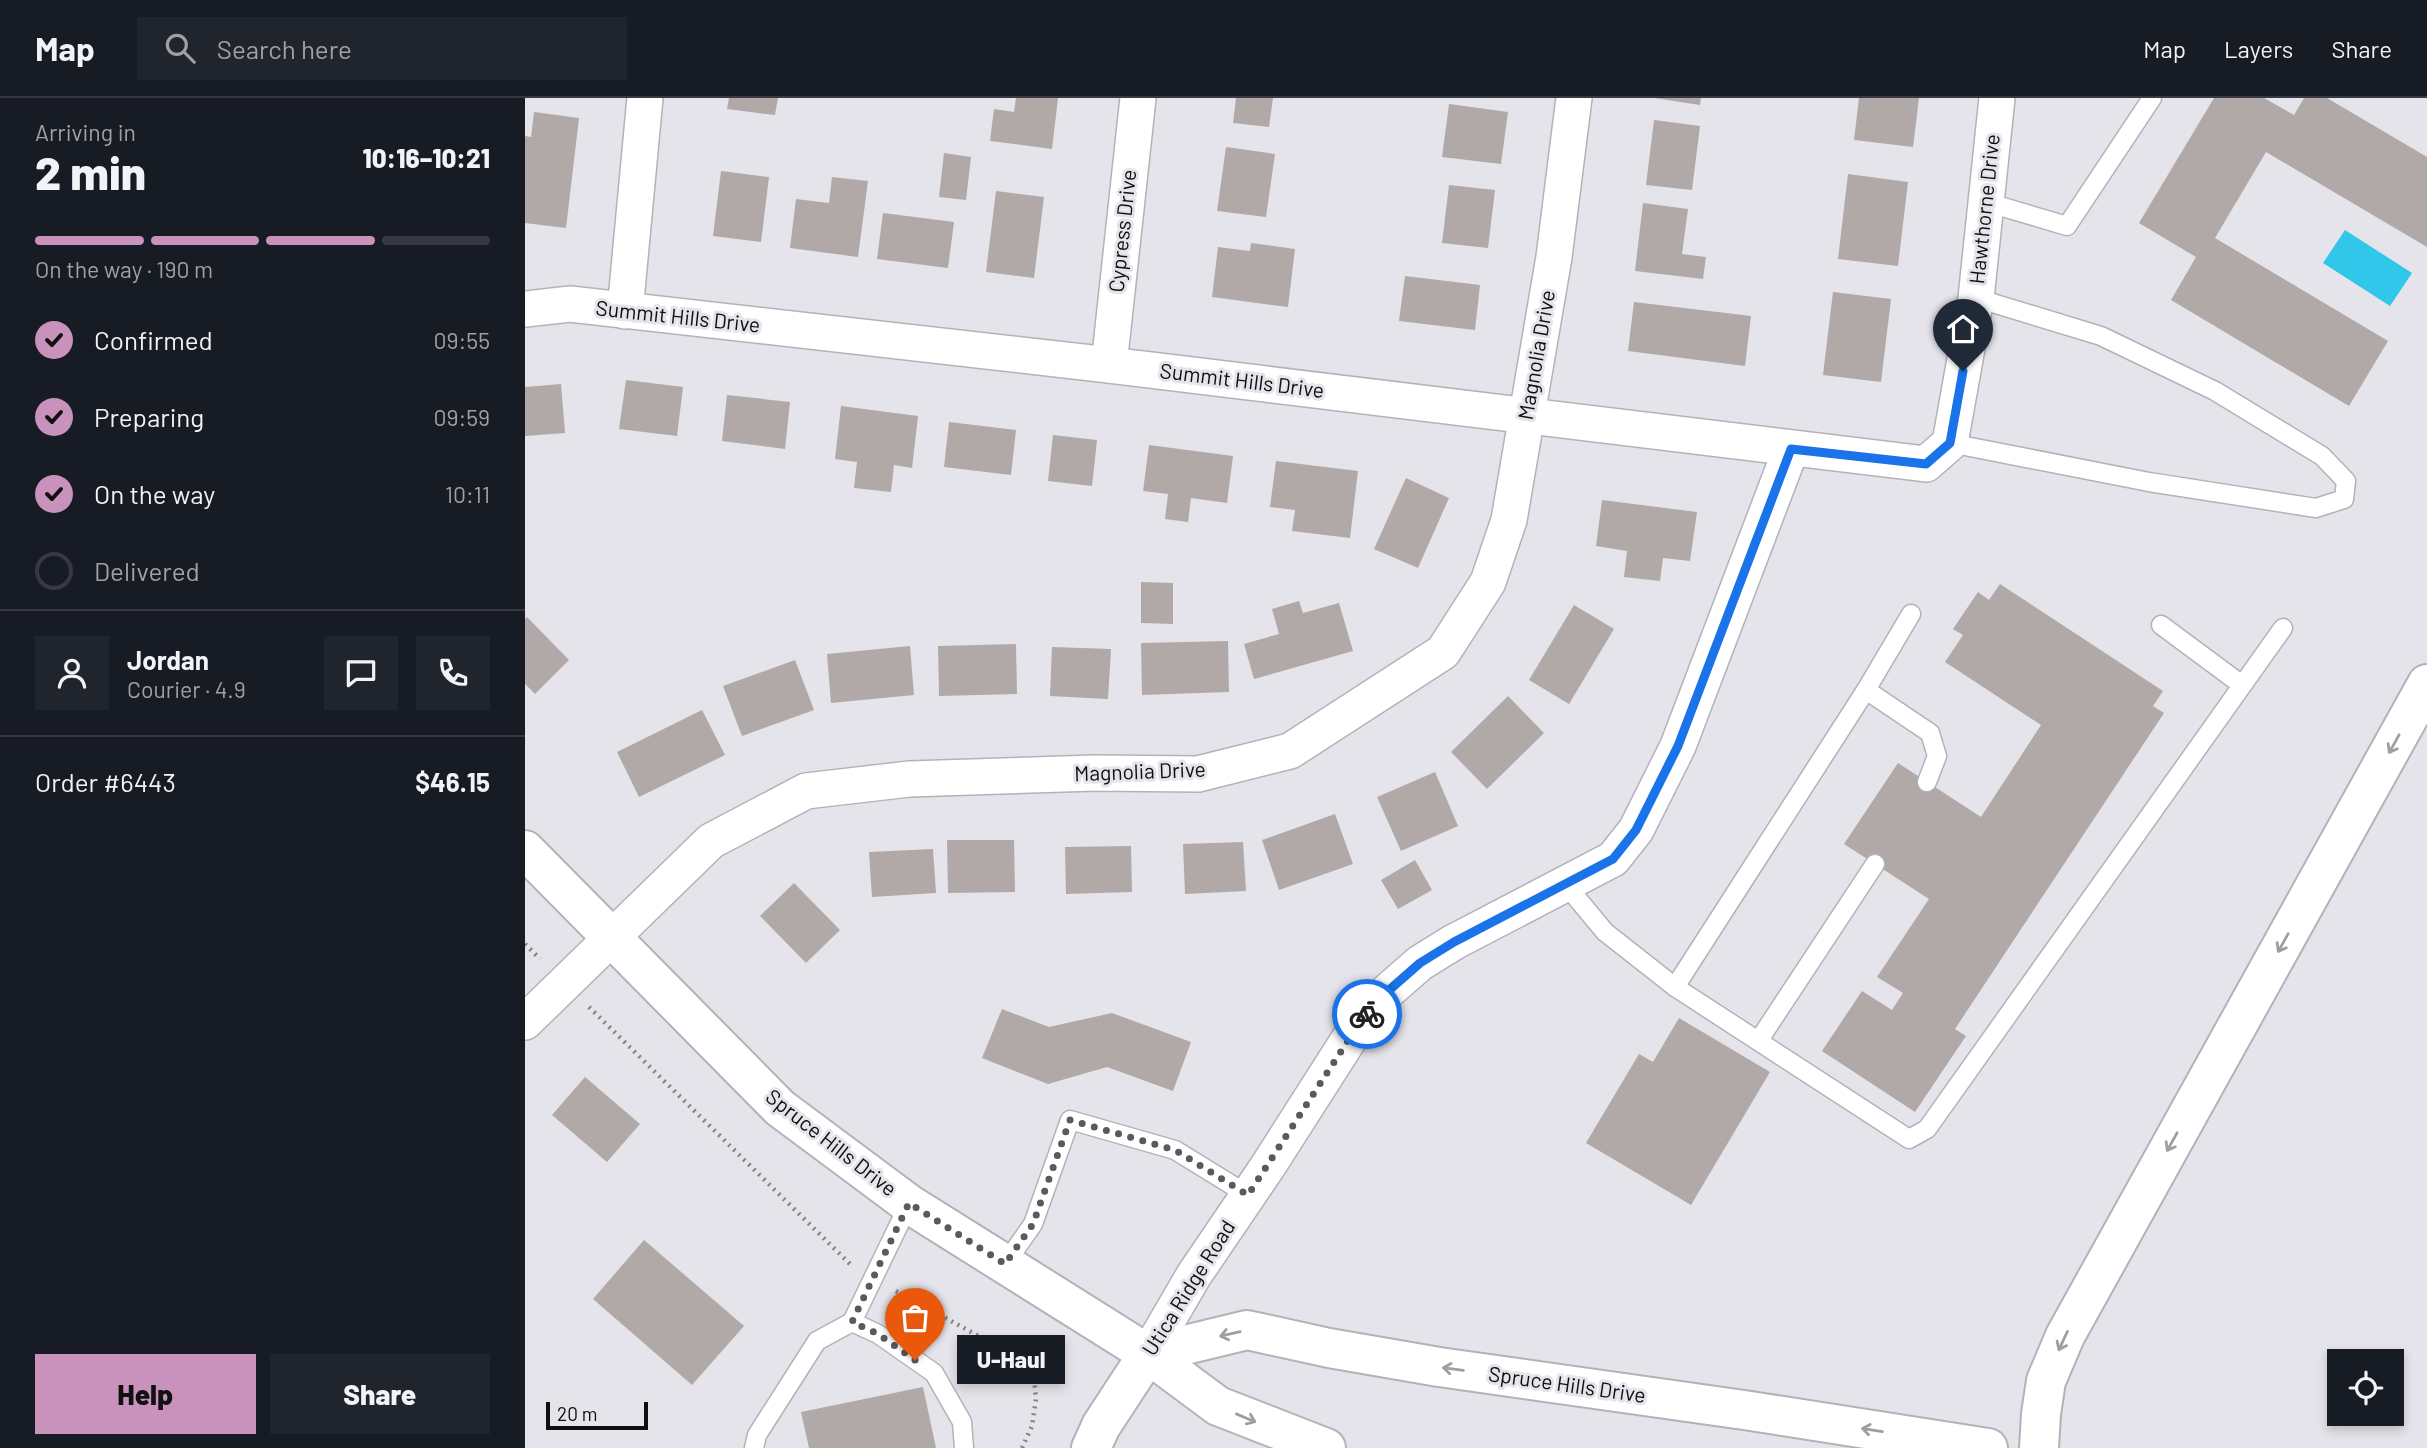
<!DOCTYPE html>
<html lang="en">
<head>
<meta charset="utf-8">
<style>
  :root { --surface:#171b24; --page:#20242c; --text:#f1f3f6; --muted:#9ea1a6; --line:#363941; --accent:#c992bc }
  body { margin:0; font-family:Barlow,sans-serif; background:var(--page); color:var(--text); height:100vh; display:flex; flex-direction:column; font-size:26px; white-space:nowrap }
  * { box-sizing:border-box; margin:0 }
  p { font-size:23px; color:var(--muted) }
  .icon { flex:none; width:38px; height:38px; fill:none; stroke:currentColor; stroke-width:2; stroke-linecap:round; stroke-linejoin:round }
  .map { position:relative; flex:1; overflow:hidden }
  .panel { display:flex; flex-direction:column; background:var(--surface); width:525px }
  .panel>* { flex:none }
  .tools { position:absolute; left:1802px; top:1251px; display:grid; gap:14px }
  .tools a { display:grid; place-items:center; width:77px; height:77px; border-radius:0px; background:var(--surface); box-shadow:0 4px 10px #0003; font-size:35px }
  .scale { position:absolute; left:21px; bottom:18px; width:102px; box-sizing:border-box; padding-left:7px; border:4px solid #0f0f11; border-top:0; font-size:19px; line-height:24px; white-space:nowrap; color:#0f0f11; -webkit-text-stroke:5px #e4e4ea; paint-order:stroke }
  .pin { position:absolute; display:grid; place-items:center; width:60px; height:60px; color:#fff; margin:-72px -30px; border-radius:50% 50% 50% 0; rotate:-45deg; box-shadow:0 0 7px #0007 }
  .pin .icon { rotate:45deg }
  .courier { position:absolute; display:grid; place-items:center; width:70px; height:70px; margin:-35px; border:5px solid #1a73e8; border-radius:50%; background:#fff; color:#222; box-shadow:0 2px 9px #0007 }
  .bubble { position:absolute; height:49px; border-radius:0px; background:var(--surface); box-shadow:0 4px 10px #0003; font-size:23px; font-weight:800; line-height:49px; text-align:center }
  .head em { font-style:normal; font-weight:800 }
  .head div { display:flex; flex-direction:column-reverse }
  .head { display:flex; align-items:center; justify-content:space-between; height:119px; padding:0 35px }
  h1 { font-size:46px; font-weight:800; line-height:52px }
  .bar { display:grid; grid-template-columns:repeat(4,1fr); gap:10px 7px; align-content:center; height:84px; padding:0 35px }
  .bar i { height:9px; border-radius:5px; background:var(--line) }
  .bar .selected { background:var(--accent) }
  .bar p { grid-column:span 4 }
  .line { display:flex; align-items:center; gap:18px; padding:0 35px; border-top:2px solid var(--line) }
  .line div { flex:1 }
  .round { display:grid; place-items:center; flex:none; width:74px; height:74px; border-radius:0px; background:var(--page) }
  ol { padding:0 35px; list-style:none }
  li { display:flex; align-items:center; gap:21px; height:77px }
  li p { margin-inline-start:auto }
  li .icon { padding:7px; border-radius:50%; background:var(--accent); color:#111; stroke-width:4 }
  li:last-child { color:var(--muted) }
  li i { width:38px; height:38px; border:4px solid var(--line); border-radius:50% }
  .action { display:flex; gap:14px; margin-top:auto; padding:14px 35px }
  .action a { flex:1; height:80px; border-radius:0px; background:var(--accent); color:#111; font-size:28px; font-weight:800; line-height:80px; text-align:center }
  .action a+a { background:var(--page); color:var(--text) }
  header { display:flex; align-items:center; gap:42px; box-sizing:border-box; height:98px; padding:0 35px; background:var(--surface); border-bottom:2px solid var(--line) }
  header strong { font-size:33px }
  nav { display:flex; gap:38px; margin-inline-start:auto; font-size:24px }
  .search { width:490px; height:63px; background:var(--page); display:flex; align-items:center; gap:18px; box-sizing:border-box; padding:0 24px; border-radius:0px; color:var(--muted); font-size:26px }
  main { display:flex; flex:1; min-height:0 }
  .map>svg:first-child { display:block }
</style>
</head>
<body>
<header>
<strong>Map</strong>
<div class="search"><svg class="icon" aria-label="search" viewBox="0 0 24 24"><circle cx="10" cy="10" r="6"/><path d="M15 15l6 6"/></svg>Search here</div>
<nav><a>Map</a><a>Layers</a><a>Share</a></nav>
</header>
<main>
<section class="panel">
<div class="head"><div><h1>2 min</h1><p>Arriving in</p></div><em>10:16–10:21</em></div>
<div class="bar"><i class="selected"></i><i class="selected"></i><i class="selected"></i><i></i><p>On the way · 190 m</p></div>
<ol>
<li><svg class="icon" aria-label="check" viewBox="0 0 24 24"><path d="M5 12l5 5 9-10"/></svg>Confirmed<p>09:55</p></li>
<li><svg class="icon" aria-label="check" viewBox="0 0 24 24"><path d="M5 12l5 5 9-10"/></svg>Preparing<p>09:59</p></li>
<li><svg class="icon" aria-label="check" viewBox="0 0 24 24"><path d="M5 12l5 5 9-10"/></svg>On the way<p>10:11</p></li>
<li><i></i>Delivered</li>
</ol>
<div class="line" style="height:126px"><a class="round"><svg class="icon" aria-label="person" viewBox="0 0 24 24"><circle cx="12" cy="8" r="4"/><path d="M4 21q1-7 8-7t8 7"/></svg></a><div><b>Jordan</b><p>Courier · 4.9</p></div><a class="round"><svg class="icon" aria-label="chat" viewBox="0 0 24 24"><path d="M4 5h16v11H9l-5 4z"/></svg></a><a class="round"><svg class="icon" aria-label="phone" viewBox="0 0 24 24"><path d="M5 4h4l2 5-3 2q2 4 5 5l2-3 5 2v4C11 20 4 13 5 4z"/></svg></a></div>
<div class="line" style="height:91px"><div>Order #6443</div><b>$46.15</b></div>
<div class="action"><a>Help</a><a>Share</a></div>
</section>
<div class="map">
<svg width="1902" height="1350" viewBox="0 0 1902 1350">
  <rect width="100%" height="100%" fill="#e4e4ea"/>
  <polygon fill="#31c7eb" points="1820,132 1887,175 1865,208 1798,165"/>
  <g fill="#b0a9a8">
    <polygon points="204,0 253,0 250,17 202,11"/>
    <polygon points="491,0 533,0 527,51 465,43 469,11 489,14"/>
    <polygon points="711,0 748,0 744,29 708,25"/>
    <polygon points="1129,0 1176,0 1175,7"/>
    <polygon points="1334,0 1394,0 1388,49 1329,42"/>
    <polygon points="1689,0 1739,0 1769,17 1779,0 1802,0 1902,59 1902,149 1741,54 1690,140 1863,243 1824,308 1646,202 1671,159 1614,125"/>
    <polygon points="924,6 983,14 976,66 917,59"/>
    <polygon points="9,14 54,20 41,130 0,125 0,38 6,39"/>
    <polygon points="1129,22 1175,28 1167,92 1121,87"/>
    <polygon points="701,49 750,56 741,119 692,113"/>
    <polygon points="419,55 446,59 441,102 414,99"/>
    <polygon points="196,73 244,79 236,144 188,138"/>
    <polygon points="1323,76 1383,84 1373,168 1313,161"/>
    <polygon points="307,79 343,83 333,159 265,150 271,101 304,105"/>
    <polygon points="924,87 970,92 963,150 917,145"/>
    <polygon points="471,93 519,99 509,180 461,174"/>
    <polygon points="1118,105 1163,111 1157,156 1181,159 1178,181 1110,173"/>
    <polygon points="358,115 429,124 423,170 352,161"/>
    <polygon points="726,145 770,151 763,209 687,199 693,149 725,153"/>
    <polygon points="880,178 955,187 950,232 874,223"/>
    <polygon points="1308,194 1366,201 1356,284 1298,277"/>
    <polygon points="1109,204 1226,218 1220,268 1103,253"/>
    <polygon points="101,282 158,289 152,338 94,331"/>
    <polygon points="36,286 40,335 0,338 0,289"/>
    <polygon points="202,297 265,304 260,351 197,343"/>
    <polygon points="316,308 393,318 387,370 369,367 366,394 329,390 332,364 310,361"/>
    <polygon points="424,324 491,332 486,377 419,369"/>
    <polygon points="528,337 572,342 567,388 523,383"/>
    <polygon points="624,347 708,358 702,405 666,400 663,424 640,421 643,396 618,393"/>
    <polygon points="751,363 833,373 825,440 767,433 770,412 745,409"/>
    <polygon points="881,380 924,400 893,470 849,451"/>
    <polygon points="1077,402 1172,414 1165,463 1138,460 1135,483 1099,479 1102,453 1071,448"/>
    <polygon points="616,484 648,485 648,526 616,525"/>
    <polygon points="1475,486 1638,593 1628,608 1639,615 1430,931 1441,938 1390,1014 1297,953 1337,893 1367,912 1378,895 1352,879 1404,801 1319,746 1373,665 1456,719 1516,627 1420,564 1438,537 1428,531 1453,494 1464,502"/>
    <polygon points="774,503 778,515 814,505 828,553 729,581 719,546 754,536 747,511"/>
    <polygon points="1049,507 1089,531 1044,606 1004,582"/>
    <polygon points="2,519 44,562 10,596 0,586 0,521"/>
    <polygon points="703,543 704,594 617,597 616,545"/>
    <polygon points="491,546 492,596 414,598 413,548"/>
    <polygon points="385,548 389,597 306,605 302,556"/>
    <polygon points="527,549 586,551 583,601 525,598"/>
    <polygon points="270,562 289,612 217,638 198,588"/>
    <polygon points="983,598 1019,635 962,691 926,654"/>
    <polygon points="177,612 200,657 114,699 92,654"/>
    <polygon points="910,674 933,728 876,753 852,699"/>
    <polygon points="810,716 828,766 754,792 737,742"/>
    <polygon points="422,742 489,742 490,794 423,795"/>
    <polygon points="718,744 721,793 660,796 658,746"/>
    <polygon points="606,748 607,794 541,796 540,749"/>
    <polygon points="408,751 411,795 347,799 344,754"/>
    <polygon points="890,762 907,792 873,811 856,782"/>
    <polygon points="269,785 315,832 281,865 235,818"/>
    <polygon points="477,911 524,929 587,915 666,944 648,993 582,969 523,986 457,960"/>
    <polygon points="1154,920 1245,974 1166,1107 1061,1045 1114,956 1128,964"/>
    <polygon points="60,979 115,1026 82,1064 27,1017"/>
    <polygon points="119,1142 219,1228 167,1287 68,1201"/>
    <polygon points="398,1289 411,1350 284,1350 276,1314"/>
  </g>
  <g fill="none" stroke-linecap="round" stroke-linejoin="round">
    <defs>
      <g id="service">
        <polyline points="1461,104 1542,128 1627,0"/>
        <polyline points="1425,345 1624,384 1791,410 1819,401 1821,383 1797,358 1690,293 1576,238 1451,200"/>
        <polyline points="1636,527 1717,587"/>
        <polyline points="1341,592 1405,635 1412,658 1402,684"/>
        <polyline points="1041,787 1080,834 1150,889 1384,1041 1402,1031 1758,530"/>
        <polyline points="1150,889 1341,592 1386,516"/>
        <polyline points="1234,942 1350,766"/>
        <polyline points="480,1166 508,1126 545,1022 650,1052 723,1097"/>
        <polyline points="327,1224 384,1106"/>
        <polyline points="229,1350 232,1337 292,1243 327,1224 353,1236 409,1275 437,1324 439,1350"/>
      </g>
      <g id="minor">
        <polyline points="0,211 45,206 584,267 1401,366 1425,345 1451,200 1472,0"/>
        <polyline points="100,213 120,0"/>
        <polyline points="584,267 613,0"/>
        <polyline points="0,924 186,743 281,693 384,681 570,675 673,676 765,653 918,554 963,484 984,422 1029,159 1049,0"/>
        <polyline points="623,1256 669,1177 743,1068 835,924 863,893 895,865 929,844 1088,761 1111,732 1153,648 1266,351"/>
      </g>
      <g id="secondary">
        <polyline points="0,752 255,1010 384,1106 623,1256 693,1308 801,1350"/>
        <polyline points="623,1256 722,1232 804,1250 914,1269 1219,1312 1463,1350"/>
        <polyline points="566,1350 576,1328 623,1256"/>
      </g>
      <polyline id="motorway" points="1514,1350 1516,1316 1521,1283 1540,1238 1902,586"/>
    </defs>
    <use href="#service" stroke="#b2b2b8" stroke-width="21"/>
    <use href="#minor" stroke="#b2b2b8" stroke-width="38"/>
    <use href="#secondary" stroke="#b2b2b8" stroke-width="42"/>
    <use href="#motorway" stroke="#b2b2b8" stroke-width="42"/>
    <g stroke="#838387" stroke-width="4.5" stroke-dasharray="2 5" stroke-linecap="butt">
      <polyline points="0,846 15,861"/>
      <polyline points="64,909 327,1168"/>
      <polyline points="371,1193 470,1247 509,1280"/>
      <polyline points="497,1350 507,1328 511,1301 509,1280 528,1239"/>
    </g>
    <use href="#service" stroke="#fff" stroke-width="18"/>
    <use href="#minor" stroke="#fff" stroke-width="35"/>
    <use href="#secondary" stroke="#fff" stroke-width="38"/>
    <use href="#motorway" stroke="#fff" stroke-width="38"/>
  </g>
  <defs><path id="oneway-shaft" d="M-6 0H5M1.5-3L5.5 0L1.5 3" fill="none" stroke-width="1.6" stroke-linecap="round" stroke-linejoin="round" transform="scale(1.75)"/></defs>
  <g stroke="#9f9fa0">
    <use href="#oneway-shaft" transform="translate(1869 646) rotate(119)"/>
    <use href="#oneway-shaft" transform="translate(1758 845) rotate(119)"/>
    <use href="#oneway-shaft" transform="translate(1647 1044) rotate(119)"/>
    <use href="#oneway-shaft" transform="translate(705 1236) rotate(167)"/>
    <use href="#oneway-shaft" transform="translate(1538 1243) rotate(115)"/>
    <use href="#oneway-shaft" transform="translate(928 1271) rotate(-172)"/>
    <use href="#oneway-shaft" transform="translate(721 1320) rotate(23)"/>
    <use href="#oneway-shaft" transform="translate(1347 1332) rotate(-171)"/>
  </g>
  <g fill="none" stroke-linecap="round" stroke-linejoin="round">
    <polyline stroke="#5a5a5d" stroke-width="7" stroke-dasharray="0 12.6" points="390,1262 353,1236 327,1224 384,1105 480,1166 508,1126 545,1022 650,1052 723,1097 835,924 842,916"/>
    <polyline stroke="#1a73e8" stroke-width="9" points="842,916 863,893 895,865 929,844 1088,761 1111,732 1153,648 1266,351 1401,366 1425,345 1438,273"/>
  </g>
  <g text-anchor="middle" stroke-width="6" stroke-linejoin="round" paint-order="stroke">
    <g font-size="21" fill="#0f0f11" stroke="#e4e4ea">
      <text transform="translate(1460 111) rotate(-84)" y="7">Hawthorne Drive</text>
      <text transform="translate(598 133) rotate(-84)" y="7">Cypress Drive</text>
      <text transform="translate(153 219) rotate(6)" y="7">Summit Hills Drive</text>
      <text transform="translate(1012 257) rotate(-80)" y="7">Magnolia Drive</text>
      <text transform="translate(717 283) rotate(7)" y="7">Summit Hills Drive</text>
      <text transform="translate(615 674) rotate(-2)" y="7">Magnolia Drive</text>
      <text transform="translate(306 1045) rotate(38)" y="7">Spruce Hills Drive</text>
      <text transform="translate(664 1190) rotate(-58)" y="7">Utica Ridge Road</text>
      <text transform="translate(1042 1287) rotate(8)" y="7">Spruce Hills Drive</text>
    </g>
  </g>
</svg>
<div class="tools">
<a><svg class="icon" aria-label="locate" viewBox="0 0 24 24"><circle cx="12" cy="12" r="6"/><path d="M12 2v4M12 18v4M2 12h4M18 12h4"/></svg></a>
</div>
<div class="scale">20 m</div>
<div class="pin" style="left:390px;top:1262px;background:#ea580c"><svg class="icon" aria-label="bag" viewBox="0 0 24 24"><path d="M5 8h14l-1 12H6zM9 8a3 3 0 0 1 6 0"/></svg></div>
<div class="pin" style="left:1438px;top:273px;background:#1f2937"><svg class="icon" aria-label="home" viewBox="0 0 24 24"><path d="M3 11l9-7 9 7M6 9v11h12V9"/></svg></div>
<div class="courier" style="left:842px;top:916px"><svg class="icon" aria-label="bike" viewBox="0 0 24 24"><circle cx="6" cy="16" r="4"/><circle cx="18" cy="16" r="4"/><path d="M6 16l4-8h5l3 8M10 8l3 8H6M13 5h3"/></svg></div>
<div class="bubble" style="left:432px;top:1237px;width:108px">U-Haul</div>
</div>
</main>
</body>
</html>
